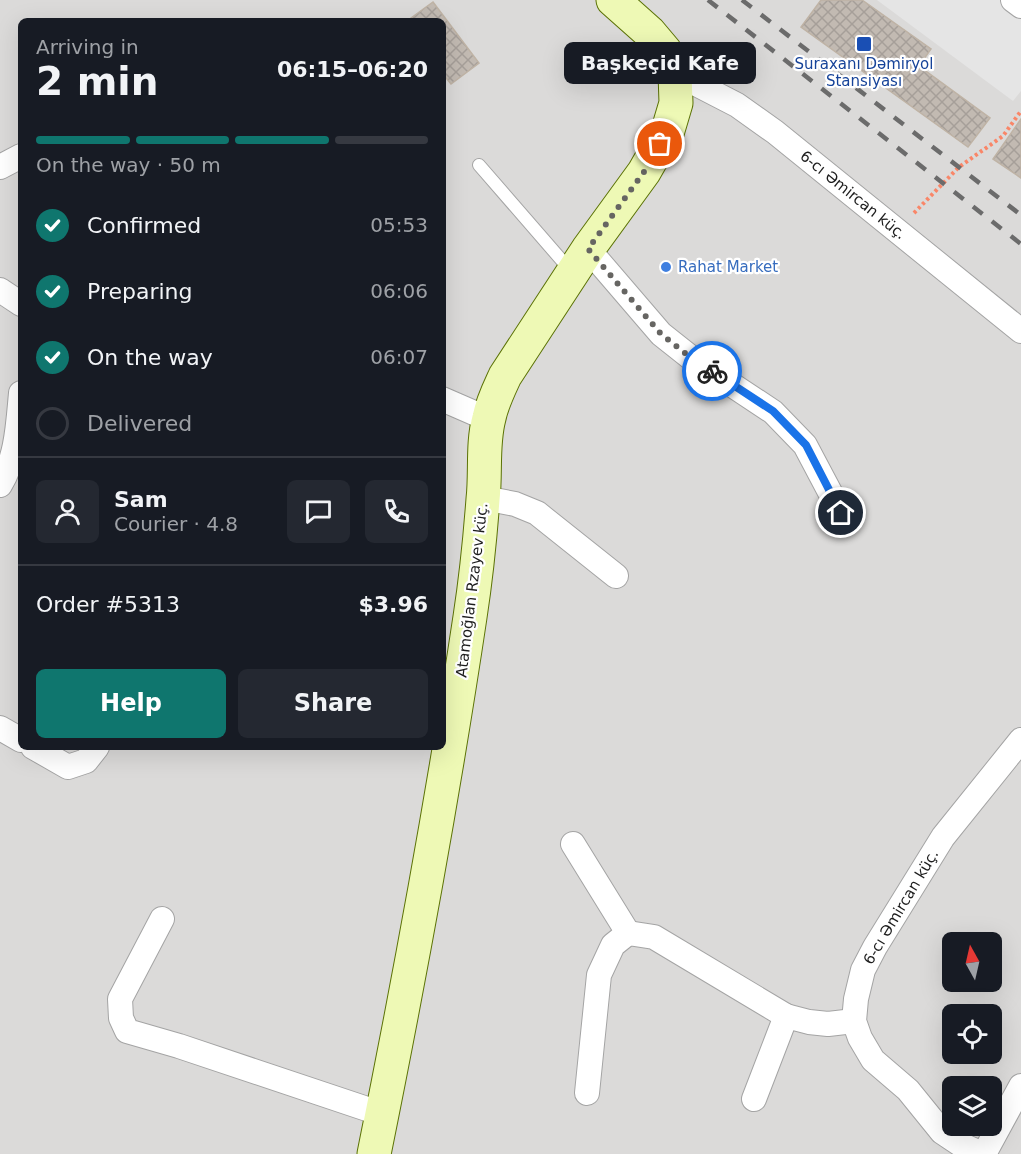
<!DOCTYPE html>
<html lang="en">
<head>
<meta charset="utf-8">
<style>
  :root { --surface:#171b24; --page:#242831; --text:#f1f3f6; --muted:#9ea1a6; --line:#363941; --accent:#0f766e }
  body { margin:0; font-family:"DejaVu Sans",sans-serif; background:var(--page); color:var(--text); height:100vh; display:flex; flex-direction:column; font-size:22px; white-space:nowrap }
  * { box-sizing:border-box; margin:0 }
  p { font-size:20px; color:var(--muted) }
  .icon { flex:none; width:33px; height:33px; fill:none; stroke:currentColor; stroke-width:2; stroke-linecap:round; stroke-linejoin:round }
  .map { position:relative; flex:1; overflow:hidden }
  .sheet { position:absolute; left:18px; top:18px; width:428px; height:732px; display:flex; flex-direction:column; background:var(--surface); border-radius:9px; box-shadow:0 6px 24px #0002 }
  .sheet>* { flex:none }
  .needle { width:39px; rotate:352deg }
  .buttons { position:absolute; left:942px; top:932px; display:grid; gap:12px }
  .buttons a { display:grid; place-items:center; width:60px; height:60px; border-radius:9px; background:var(--surface); box-shadow:0 6px 24px #0002; font-size:30px }
  .pin { position:absolute; display:grid; place-items:center; width:51px; height:51px; color:#fff; margin:-26px; border:3px solid #fff; border-radius:50%; box-shadow:0 2px 6px #0007 }
  .courier { position:absolute; display:grid; place-items:center; width:60px; height:60px; margin:-30px; border:4px solid #1a73e8; border-radius:50%; background:#fff; color:#222; box-shadow:0 2px 8px #0007 }
  .bubble { position:absolute; height:42px; border-radius:9px; background:var(--surface); box-shadow:0 6px 24px #0002; font-size:20px; font-weight:600; line-height:42px; text-align:center }
  .overview em { font-style:normal; font-weight:600 }
  .overview div { display:flex; flex-direction:column-reverse }
  .overview { display:flex; align-items:center; justify-content:space-between; height:102px; padding:0 18px }
  h1 { font-size:39px; font-weight:600; line-height:45px }
  .bar { display:grid; grid-template-columns:repeat(4,1fr); gap:9px 6px; align-content:center; height:72px; padding:0 18px }
  .bar i { height:8px; border-radius:4px; background:var(--line) }
  .bar .current { background:var(--accent) }
  .bar p { grid-column:span 4 }
  .line { display:flex; align-items:center; gap:15px; padding:0 18px; border-top:2px solid var(--line) }
  .line div { flex:1 }
  .round { display:grid; place-items:center; flex:none; width:63px; height:63px; border-radius:9px; background:var(--page) }
  ol { padding:0 18px; list-style:none }
  li { display:flex; align-items:center; gap:18px; height:66px }
  li p { margin-inline-start:auto }
  li .icon { padding:6px; border-radius:50%; background:var(--accent); color:#fff; stroke-width:4 }
  li:last-child { color:var(--muted) }
  li i { width:33px; height:33px; border:3px solid var(--line); border-radius:50% }
  .button { display:flex; gap:12px; margin-top:auto; padding:12px 18px }
  .button a { flex:1; height:69px; border-radius:9px; background:var(--accent); color:#fff; font-size:24px; font-weight:600; line-height:69px; text-align:center }
  .button a+a { background:var(--page); color:var(--text) }
  .map>svg:first-child { display:block }
</style>
</head>
<body>
<div class="map">
<svg width="1021" height="1154" viewBox="0 0 1021 1154">
  <defs>
    <pattern id="building-cross-hatch" width="8" height="8" patternUnits="userSpaceOnUse" patternTransform="scale(1.5)"><rect width="8" height="8" fill="#c2bab2"/><path d="M0 0l8 8M0 8l8-8" fill="none" stroke="#a69f99"/></pattern>
  </defs>
  <rect width="100%" height="100%" fill="#eeebe2"/>
  <path fill="#dbdad9" fill-rule="evenodd" d="M 0,0 L 1021,0 L 1021,1154 L 0,1154 ZM 21,21 L 442,21 L 442,747 L 21,747 ZM 952,942 L 992,942 L 992,981 L 952,981 ZM 952,1014 L 992,1014 L 992,1053 L 952,1053 ZM 952,1086 L 992,1086 L 992,1125 L 952,1125 Z"/>
  <polygon fill="#e5e5e5" points="877,0 1008,0 1021,9 1021,91 1013,101"/>
  <g fill="url(#building-cross-hatch)" stroke="#bfb3a5" stroke-width="1.5">
    <polygon points="821,0 862,0 931,49 919,66 990,118 968,147 801,27"/>
    <polygon points="433,2 479,63 451,84 442,73 442,21 407,21"/>
    <polygon points="1021,119 1021,178 993,159"/>
  </g>
  <g fill="none" stroke-linecap="round" stroke-linejoin="round">
    <defs>
      <polyline id="service" points="479,165 571,271"/>
      <g id="minor">
        <polyline points="1013,0 1021,6"/>
        <polyline points="675,73 737,105 775,132 1021,331"/>
        <polyline points="0,167 21,156"/>
        <polyline points="588,249 661,334 690,357 773,412 805,445 841,513"/>
        <polyline points="0,290 21,304"/>
        <polyline points="442,399 488,419"/>
        <path d="M 0,485 C 17,457 18,425 21,393"/>
        <polyline points="484,498 515,504 537,513 616,576"/>
        <polyline points="0,728 21,740"/>
        <polyline points="33,747 68,767 86,761 97,747"/>
        <polyline points="573,844 628,933"/>
        <polyline points="162,919 120,999 121,1018 127,1031 179,1046 382,1114"/>
        <polyline points="587,1093 599,975 613,945 628,933 654,937 786,1016 809,1022 828,1024 854,1021"/>
        <polyline points="754,1099 786,1016"/>
        <polyline points="982,1154 960,1144 942,1132 908,1090 873,1060 860,1038 854,1021 856,999 863,970 875,947 943,837 1021,740"/>
        <polyline points="984,1154 1021,1086"/>
      </g>
      <path id="secondary" d="M 374,1154 C 410,976 443,797 470,617 C 476,578 480,539 483,499 C 486,473 482,444 489,418 C 492,403 499,389 505,376 L 588,249 L 644,172 L 668,130 L 676,103 L 675,73 L 665,51 L 649,32 L 613,0"/>
    </defs>
    <use href="#service" stroke="#a4a4a4" stroke-width="14"/>
    <use href="#minor" stroke="#a4a4a4" stroke-width="26"/>
    <use href="#secondary" stroke="#5b7205" stroke-width="35"/>
    <polyline stroke="#f98668" stroke-width="4" stroke-dasharray="3 3" stroke-linecap="butt" points="914,213 959,167 1003,136 1021,111"/>
    <use href="#service" stroke="#fff" stroke-width="12"/>
    <use href="#minor" stroke="#fff" stroke-width="24"/>
    <use href="#secondary" stroke="#eef9b5" stroke-width="33"/>
    <g stroke="#6b6b6b" stroke-width="4.5" stroke-dasharray="12 12" stroke-linecap="butt">
      <polyline points="708,0 1021,244"/>
      <polyline points="742,0 1021,215"/>
    </g>
  </g>
  <g fill="none" stroke-linecap="round" stroke-linejoin="round">
    <polyline stroke="#666562" stroke-width="6" stroke-dasharray="0 10.8" points="660,144 644,172 588,249 661,334 690,357 712,371"/>
    <polyline stroke="#1a73e8" stroke-width="8" points="712,371 773,411 806,445 841,513"/>
  </g>
  <rect fill="#1a4fb4" stroke="#fff" stroke-width="2" x="856" y="36" width="16" height="16" rx="3"/>
  <circle fill="#3f7fe0" stroke="#fff" stroke-width="2" cx="666" cy="267" r="6"/>
  <g text-anchor="middle" stroke-width="4.5" stroke-linejoin="round" paint-order="stroke">
    <g font-size="15" fill="#164399" stroke="#fff">
      <text x="864" y="69">Suraxanı Dəmiryol<tspan x="864" dy="17">Stansiyası</tspan></text>
    </g>
    <g font-size="15" fill="#1d1d1d" stroke="#fff">
      <text transform="translate(853 195) rotate(39)" y="5">6-cı Əmircan küç.</text>
      <text transform="translate(472 590) rotate(-83)" y="5">Atamoğlan Rzayev küç.</text>
      <text transform="translate(901 907) rotate(-59)" y="5">6-cı Əmircan küç.</text>
    </g>
    <g font-size="15" fill="#366cbe" stroke="#fff" text-anchor="start">
      <text x="678" y="272">Rahat Market</text>
    </g>
  </g>
</svg>
<div class="buttons">
<a><svg class="needle" viewBox="-14 -14 28 28"><path d="M0-13l5 13h-10z" fill="#e53935"/><path d="M0 13l5-13h-10z" fill="#9ea1a6"/></svg></a>
<a><svg class="icon" aria-label="locate" viewBox="0 0 24 24"><circle cx="12" cy="12" r="6"/><path d="M12 2v4M12 18v4M2 12h4M18 12h4"/></svg></a>
<a><svg class="icon" aria-label="layers" viewBox="0 0 24 24"><path d="M12 4l9 5-9 5-9-5zM3 14l9 5 9-5"/></svg></a>
</div>
<div class="pin" style="left:660px;top:144px;background:#ea580c"><svg class="icon" aria-label="bag" viewBox="0 0 24 24"><path d="M5 8h14l-1 12H6zM9 8a3 3 0 0 1 6 0"/></svg></div>
<div class="pin" style="left:841px;top:513px;background:#1f2937"><svg class="icon" aria-label="home" viewBox="0 0 24 24"><path d="M3 11l9-7 9 7M6 9v11h12V9"/></svg></div>
<div class="courier" style="left:712px;top:371px"><svg class="icon" aria-label="bike" viewBox="0 0 24 24"><circle cx="6" cy="16" r="4"/><circle cx="18" cy="16" r="4"/><path d="M6 16l4-8h5l3 8M10 8l3 8H6M13 5h3"/></svg></div>
<div class="bubble" style="left:564px;top:42px;width:192px">Başkeçid Kafe</div>
<section class="sheet">
<div class="overview"><div><h1>2 min</h1><p>Arriving in</p></div><em>06:15–06:20</em></div>
<div class="bar"><i class="current"></i><i class="current"></i><i class="current"></i><i></i><p>On the way · 50 m</p></div>
<ol>
<li><svg class="icon" aria-label="check" viewBox="0 0 24 24"><path d="M5 12l5 5 9-10"/></svg>Confirmed<p>05:53</p></li>
<li><svg class="icon" aria-label="check" viewBox="0 0 24 24"><path d="M5 12l5 5 9-10"/></svg>Preparing<p>06:06</p></li>
<li><svg class="icon" aria-label="check" viewBox="0 0 24 24"><path d="M5 12l5 5 9-10"/></svg>On the way<p>06:07</p></li>
<li><i></i>Delivered</li>
</ol>
<div class="line" style="height:108px"><a class="round"><svg class="icon" aria-label="person" viewBox="0 0 24 24"><circle cx="12" cy="8" r="4"/><path d="M4 21q1-7 8-7t8 7"/></svg></a><div><b>Sam</b><p>Courier · 4.8</p></div><a class="round"><svg class="icon" aria-label="chat" viewBox="0 0 24 24"><path d="M4 5h16v11H9l-5 4z"/></svg></a><a class="round"><svg class="icon" aria-label="phone" viewBox="0 0 24 24"><path d="M5 4h4l2 5-3 2q2 4 5 5l2-3 5 2v4C11 20 4 13 5 4z"/></svg></a></div>
<div class="line" style="height:78px"><div>Order #5313</div><b>$3.96</b></div>
<div class="button"><a>Help</a><a>Share</a></div>
</section>
</div>
</body>
</html>
